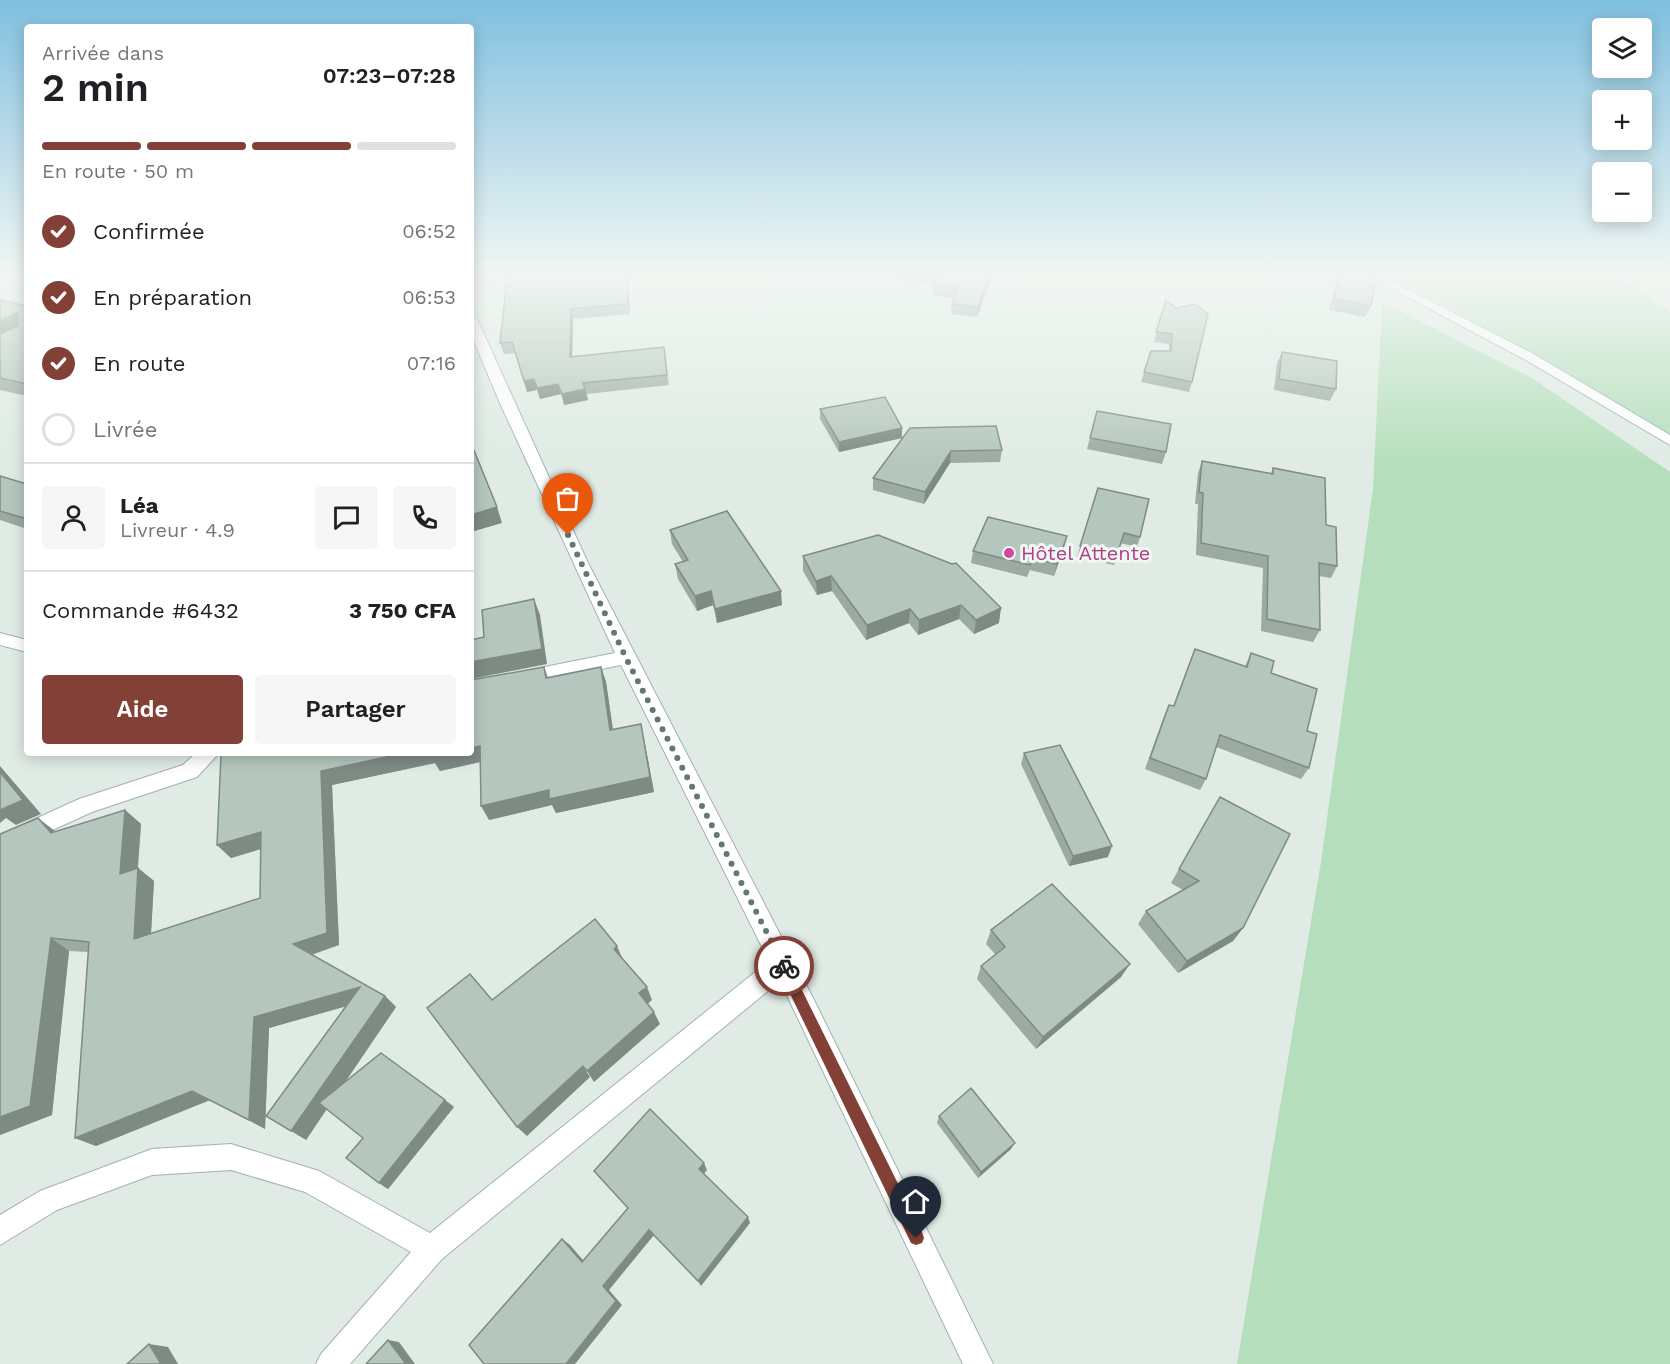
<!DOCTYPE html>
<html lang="fr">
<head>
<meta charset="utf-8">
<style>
  :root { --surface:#fff; --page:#f6f6f6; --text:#202124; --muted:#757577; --line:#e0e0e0; --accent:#834036 }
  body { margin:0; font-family:"Work Sans",sans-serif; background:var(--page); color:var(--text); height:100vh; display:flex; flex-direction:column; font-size:22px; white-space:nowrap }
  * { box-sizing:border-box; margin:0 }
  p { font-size:20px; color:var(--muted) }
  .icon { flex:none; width:33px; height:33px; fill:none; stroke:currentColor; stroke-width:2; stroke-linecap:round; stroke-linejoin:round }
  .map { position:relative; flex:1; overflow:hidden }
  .drawer { position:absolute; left:24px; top:24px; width:450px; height:732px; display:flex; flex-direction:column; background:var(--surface); border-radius:6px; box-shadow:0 3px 15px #0003 }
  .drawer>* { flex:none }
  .tools { position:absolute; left:1592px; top:18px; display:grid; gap:12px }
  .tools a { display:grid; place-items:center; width:60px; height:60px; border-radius:6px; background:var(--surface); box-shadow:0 3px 15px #0003; font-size:30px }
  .pin { position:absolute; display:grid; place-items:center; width:51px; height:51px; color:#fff; margin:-62px -26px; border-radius:50% 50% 50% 0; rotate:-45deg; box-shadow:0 0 6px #0007 }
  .pin .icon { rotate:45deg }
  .courier { position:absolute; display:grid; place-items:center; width:60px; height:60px; margin:-30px; border:4px solid #834036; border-radius:50%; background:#fff; color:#222; box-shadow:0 2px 8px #0007 }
  .head em { font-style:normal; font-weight:600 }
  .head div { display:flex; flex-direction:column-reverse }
  .head { display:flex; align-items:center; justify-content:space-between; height:102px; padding:0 18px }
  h1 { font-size:39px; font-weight:600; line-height:45px }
  .bar { display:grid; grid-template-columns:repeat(4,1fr); gap:9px 6px; align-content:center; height:72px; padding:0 18px }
  .bar i { height:8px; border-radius:4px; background:var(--line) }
  .bar .current { background:var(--accent) }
  .bar p { grid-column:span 4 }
  .line { display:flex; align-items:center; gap:15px; padding:0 18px; border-top:2px solid var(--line) }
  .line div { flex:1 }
  .round { display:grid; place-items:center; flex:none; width:63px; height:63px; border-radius:6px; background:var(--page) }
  ol { padding:0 18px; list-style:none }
  li { display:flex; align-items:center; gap:18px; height:66px }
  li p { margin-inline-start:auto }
  li .icon { padding:6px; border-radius:50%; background:var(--accent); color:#fff; stroke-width:4 }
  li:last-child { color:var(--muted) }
  li i { width:33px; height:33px; border:3px solid var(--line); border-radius:50% }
  .primary-button { display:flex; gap:12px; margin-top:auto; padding:12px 18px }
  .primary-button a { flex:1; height:69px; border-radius:6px; background:var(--accent); color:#fff; font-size:24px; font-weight:600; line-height:69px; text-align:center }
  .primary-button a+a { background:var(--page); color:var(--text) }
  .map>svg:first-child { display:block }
</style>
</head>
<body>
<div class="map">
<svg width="1670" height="1364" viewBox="0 0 1670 1364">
  <rect width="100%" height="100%" fill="#dfebe4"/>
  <g fill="#b5dfbc">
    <polygon points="1385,273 1616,273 1670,312 1670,435 1567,373"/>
    <polygon points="1382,302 1532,378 1670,472 1670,1364 1237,1364 1321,862 1373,489"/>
  </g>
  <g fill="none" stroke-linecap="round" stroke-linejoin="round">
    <defs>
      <g id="street">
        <polygon points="6,273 16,273 18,279 27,285 27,294 9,282"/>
        <polygon points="1362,273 1376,273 1532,353 1670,435 1670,445 1524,359"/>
        <polygon points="471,315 477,319 588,563 815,1002 993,1364 963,1364 780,981 442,1259 350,1364 316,1364 321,1354 411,1252 305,1192 231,1170 152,1175 57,1210 0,1245 0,1215 40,1191 152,1149 231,1144 319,1171 430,1233 769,961 621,665 524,685 518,683 515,678 518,673 524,671 615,653 499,401 471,334"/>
        <polygon points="0,633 27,640 27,652 0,645"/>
        <polygon points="196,753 219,753 197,777 92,812 0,854 0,835 79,799 183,765"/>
      </g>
    </defs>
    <use href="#street" stroke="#a1b3ab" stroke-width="2"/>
    <use href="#street" fill="#fff" fill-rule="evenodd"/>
  </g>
  <g fill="#9baaa3">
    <polygon points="889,273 993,273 977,317 951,314 952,304 954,298 933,295 934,285 889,277"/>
    <polygon points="1340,273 1360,273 1371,306 1365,317 1329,310 1337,280"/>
    <polygon points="511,277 628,288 630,314 573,319 572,356 665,358 669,385 587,394 588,400 564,405 561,394 540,399 537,390 527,392 515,353 504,354 500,343"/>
    <polygon points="0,300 27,306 27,396 0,390"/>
    <polygon points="1166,300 1192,382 1189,392 1141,382 1151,351 1169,351 1169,344 1154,342"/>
    <polygon points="1282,352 1336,389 1330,401 1274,390 1277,363"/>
    <polygon points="820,409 902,428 902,438 839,452 820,419"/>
    <polygon points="1097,411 1166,452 1162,464 1087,449"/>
    <polygon points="910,428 1002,450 1000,462 950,463 924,504 873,490 873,478"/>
    <polygon points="1202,461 1271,473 1273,468 1326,525 1337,566 1331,578 1319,576 1320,630 1313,642 1261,631 1263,568 1196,555 1198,504 1195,504 1198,473"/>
    <polygon points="0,476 27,484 27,529 0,520"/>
    <polygon points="1098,488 1140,537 1137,547 1120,543 1114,565 1077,557"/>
    <polygon points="670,530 782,605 717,623 713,605 697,611 678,579 675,564 683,562 672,544"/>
    <polygon points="878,535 999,623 974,634 959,619 918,635 909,623 866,640 832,591 817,595 803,571 803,556"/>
    <polygon points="1067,536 1054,576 1030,570 1027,577 971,563 973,551"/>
    <polygon points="1195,649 1245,666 1251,653 1271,673 1307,731 1309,768 1301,779 1216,747 1206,779 1200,790 1145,769 1164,716 1169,705 1173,706"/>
    <polygon points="544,667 548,677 601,667 606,682 613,730 644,739 654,792 556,813 552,805 489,820 481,762 440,771 435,763 332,785 339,945 312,955 385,996 396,1007 344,1083 445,1100 454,1107 388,1189 379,1183 363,1138 326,1109 306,1140 346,1006 269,1028 265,1129 210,1100 96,1146 75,1138 89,952 69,951 52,1115 0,1135 0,1136 0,834 56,832 125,810 141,824 138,868 154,881 151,933 260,898 261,849 231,858 217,845"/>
    <polygon points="1024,753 1108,857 1069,866 1021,764"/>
    <polygon points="1220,797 1243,928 1233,941 1178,973 1138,924 1146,911 1183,890 1171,883"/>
    <polygon points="991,930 1121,977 1036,1049 977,979 981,966 995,954 986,944"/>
    <polygon points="939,1116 1011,1149 978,1178 937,1123"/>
  </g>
  <g fill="#7e8b84">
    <polygon points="627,273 630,273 628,288 630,314 628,304"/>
    <polygon points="991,273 993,273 977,317 978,307"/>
    <polygon points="571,309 573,319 572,367 570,357"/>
    <polygon points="16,313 26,327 0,340 0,321"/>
    <polygon points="534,379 537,390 527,392 524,381"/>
    <polygon points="558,384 561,394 540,399 537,388"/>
    <polygon points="585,389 588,400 564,405 562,394"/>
    <polygon points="902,428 902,438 839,452 839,442"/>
    <polygon points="951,451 950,463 924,504 925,492"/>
    <polygon points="497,507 502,523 471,532 471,515"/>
    <polygon points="1067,536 1064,547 1054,576 1057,564"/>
    <polygon points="831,576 832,591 817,595 816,581"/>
    <polygon points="711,591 713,605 697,611 695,596"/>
    <polygon points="781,591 782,605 717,623 715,609"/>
    <polygon points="534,599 540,615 547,664 471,679 471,662"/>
    <polygon points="961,605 959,619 918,635 919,620"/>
    <polygon points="1001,608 999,623 974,634 976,620"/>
    <polygon points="910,609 909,623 866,640 867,625"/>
    <polygon points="601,667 606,682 615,745 610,730"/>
    <polygon points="641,724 644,739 654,792 556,813 552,805 489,820 481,806"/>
    <polygon points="480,746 488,760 440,771 435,763 332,785 339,945 306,956 293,944 321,771 405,753 471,753 471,748"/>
    <polygon points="0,766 41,814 16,825 6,818 0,823"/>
    <polygon points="125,810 141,824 136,887 120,874"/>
    <polygon points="38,818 55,831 51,833"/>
    <polygon points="261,832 274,845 231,858 217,845"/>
    <polygon points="1112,846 1108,857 1069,866 1073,856"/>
    <polygon points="138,868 154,881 150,951 134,939"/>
    <polygon points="1243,928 1233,941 1178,973 1187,961"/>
    <polygon points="51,938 69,951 52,1115 0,1135 0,1136 0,1117"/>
    <polygon points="617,946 623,960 614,949"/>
    <polygon points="1130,964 1121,977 1036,1049 1043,1037"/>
    <polygon points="360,987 372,999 269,1028 265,1129 249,1120 254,1017"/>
    <polygon points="647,987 652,1000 645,1006 639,993"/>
    <polygon points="385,996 396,1007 306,1140 291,1131"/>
    <polygon points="654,1012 660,1024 594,1082 587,1071"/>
    <polygon points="583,1066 590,1077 527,1136 517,1127"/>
    <polygon points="192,1091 210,1100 96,1146 75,1138"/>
    <polygon points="445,1100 454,1107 388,1189 379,1183"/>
    <polygon points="1015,1143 1011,1149 978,1178 981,1172"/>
    <polygon points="704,1163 707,1170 702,1176 699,1169"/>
    <polygon points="748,1217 750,1223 701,1286 698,1281"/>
    <polygon points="649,1230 654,1235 609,1290 622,1305 575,1364 566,1364 603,1286"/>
    <polygon points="562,1239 570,1245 589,1267 582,1262"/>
    <polygon points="388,1340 399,1342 415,1364 406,1364"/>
    <polygon points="149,1344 168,1347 178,1364 161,1364"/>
  </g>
  <g fill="#b4c6bd" stroke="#7e8b84" stroke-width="1.5">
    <polygon points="512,273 627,273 628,304 571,309 570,357 664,347 667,375 583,383 585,389 562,394 558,384 537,388 534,379 524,381 512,342 500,343 507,278 511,277"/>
    <polygon points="922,273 991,273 978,307 952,304 958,289 934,285 938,276"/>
    <polygon points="1341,273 1360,273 1377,276 1371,306 1334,299"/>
    <polygon points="0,300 27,306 27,384 0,378 0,334 18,326 18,313 16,313 0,321"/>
    <polygon points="1166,300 1176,308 1195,304 1208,314 1192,382 1144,372 1151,351 1171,351 1172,334 1156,332"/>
    <polygon points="1282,352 1337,361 1336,389 1279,379"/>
    <polygon points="885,397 902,428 839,442 820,409"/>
    <polygon points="1097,411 1171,424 1166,452 1090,438"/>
    <polygon points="996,426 1002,450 951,451 925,492 873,478 910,428"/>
    <polygon points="471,443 497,507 471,515"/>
    <polygon points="1202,461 1273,474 1273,468 1325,478 1326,525 1336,527 1337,566 1319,563 1320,630 1267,619 1268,556 1201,543 1203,493 1199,492"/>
    <polygon points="0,476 27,484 27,519 0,511"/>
    <polygon points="1098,488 1149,499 1140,537 1124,533 1117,555 1080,546"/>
    <polygon points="727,511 781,591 715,609 711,591 695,596 675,564 688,560 670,530"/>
    <polygon points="988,517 1067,536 1057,564 1032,558 1030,565 973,551"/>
    <polygon points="878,535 952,564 956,563 1001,608 976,620 961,605 919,620 910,609 867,625 831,576 816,581 803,556"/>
    <polygon points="534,599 542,649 471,662 471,640 484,637 482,610"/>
    <polygon points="1195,649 1247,667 1251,653 1274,661 1271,673 1317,689 1307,731 1317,734 1309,768 1220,735 1206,779 1150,758 1169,705 1174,706"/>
    <polygon points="544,667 546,678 601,667 610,730 641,724 650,777 549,799 549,790 481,806 480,746 471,748 471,680"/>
    <polygon points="1060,745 1112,846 1073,856 1024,753"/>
    <polygon points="227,753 405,753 321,771 327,933 293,944 385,996 291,1131 266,1116 360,987 254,1017 249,1120 192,1091 75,1138 89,942 51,938 30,1106 0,1117 0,834 38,818 51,833 125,810 120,874 138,868 134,939 260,898 261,832 217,845 221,755"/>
    <polygon points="431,753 447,753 431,756"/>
    <polygon points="0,772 23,800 0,810"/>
    <polygon points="1220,797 1290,834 1243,928 1187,961 1146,911 1199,881 1179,869"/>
    <polygon points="1052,884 1130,964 1043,1037 981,966 1005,947 991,930"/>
    <polygon points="595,919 617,946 614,949 647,987 639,993 654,1012 587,1071 583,1066 517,1127 427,1008 470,974 492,1000"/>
    <polygon points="381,1053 445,1100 379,1183 346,1158 363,1138 319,1103"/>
    <polygon points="971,1088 1015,1143 981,1172 939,1116"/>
    <polygon points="650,1109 704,1163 699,1169 748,1217 698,1281 649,1230 603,1286 616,1301 566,1364 484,1364 469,1345 562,1239 582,1262 628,1208 594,1171"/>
    <polygon points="388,1340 406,1364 366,1364"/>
    <polygon points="149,1344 161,1364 127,1364"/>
  </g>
  <linearGradient id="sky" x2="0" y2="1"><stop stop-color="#7fc0e0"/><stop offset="0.59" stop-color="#f1f6f3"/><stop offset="1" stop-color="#f1f6f3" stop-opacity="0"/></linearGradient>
  <rect width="1670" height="464" fill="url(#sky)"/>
  <polygon fill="#834036" points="784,960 788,962 922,1232 924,1238 922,1243 916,1245 911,1243 779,971 778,966"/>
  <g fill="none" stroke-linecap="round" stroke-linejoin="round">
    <polyline stroke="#627970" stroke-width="6" stroke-dasharray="0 10.8" points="568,535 626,658 784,966"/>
  </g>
  <circle fill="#d1479c" stroke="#eff8f3" stroke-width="2" cx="1009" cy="553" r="6"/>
  <g text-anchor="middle" stroke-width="6" stroke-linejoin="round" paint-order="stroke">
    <g font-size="20" fill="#b23c85" stroke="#eff8f3" text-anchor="start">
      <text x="1021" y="560">Hôtel Attente</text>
    </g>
  </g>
</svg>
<div class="tools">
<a><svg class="icon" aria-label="layers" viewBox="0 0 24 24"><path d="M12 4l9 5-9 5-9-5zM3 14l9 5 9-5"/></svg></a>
<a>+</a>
<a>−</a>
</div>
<div class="pin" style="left:568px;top:535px;background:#ea580c"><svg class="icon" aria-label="bag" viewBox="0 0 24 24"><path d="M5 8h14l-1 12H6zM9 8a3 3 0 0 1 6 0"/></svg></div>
<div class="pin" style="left:916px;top:1238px;background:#1f2937"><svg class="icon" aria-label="home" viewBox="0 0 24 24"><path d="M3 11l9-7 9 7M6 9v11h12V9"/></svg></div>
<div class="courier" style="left:784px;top:966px"><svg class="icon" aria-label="bike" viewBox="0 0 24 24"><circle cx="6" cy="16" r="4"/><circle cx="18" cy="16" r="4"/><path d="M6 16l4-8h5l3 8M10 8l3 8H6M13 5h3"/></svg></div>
<section class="drawer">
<div class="head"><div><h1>2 min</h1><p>Arrivée dans</p></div><em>07:23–07:28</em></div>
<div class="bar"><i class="current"></i><i class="current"></i><i class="current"></i><i></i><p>En route · 50 m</p></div>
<ol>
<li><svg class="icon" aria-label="check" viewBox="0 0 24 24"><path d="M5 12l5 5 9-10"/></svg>Confirmée<p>06:52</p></li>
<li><svg class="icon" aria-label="check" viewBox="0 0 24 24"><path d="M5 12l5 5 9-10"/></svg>En préparation<p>06:53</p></li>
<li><svg class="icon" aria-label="check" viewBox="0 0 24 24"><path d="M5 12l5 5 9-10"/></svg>En route<p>07:16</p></li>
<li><i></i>Livrée</li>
</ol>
<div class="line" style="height:108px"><a class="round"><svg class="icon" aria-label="person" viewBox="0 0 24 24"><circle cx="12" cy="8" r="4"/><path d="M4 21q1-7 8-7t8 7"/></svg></a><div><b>Léa</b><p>Livreur · 4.9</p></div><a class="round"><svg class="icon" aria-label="chat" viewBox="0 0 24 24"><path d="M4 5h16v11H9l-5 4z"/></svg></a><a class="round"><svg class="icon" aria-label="phone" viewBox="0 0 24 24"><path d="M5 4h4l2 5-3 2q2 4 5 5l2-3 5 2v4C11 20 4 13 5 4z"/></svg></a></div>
<div class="line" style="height:78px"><div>Commande #6432</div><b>3 750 CFA</b></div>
<div class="primary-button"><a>Aide</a><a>Partager</a></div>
</section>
</div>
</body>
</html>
